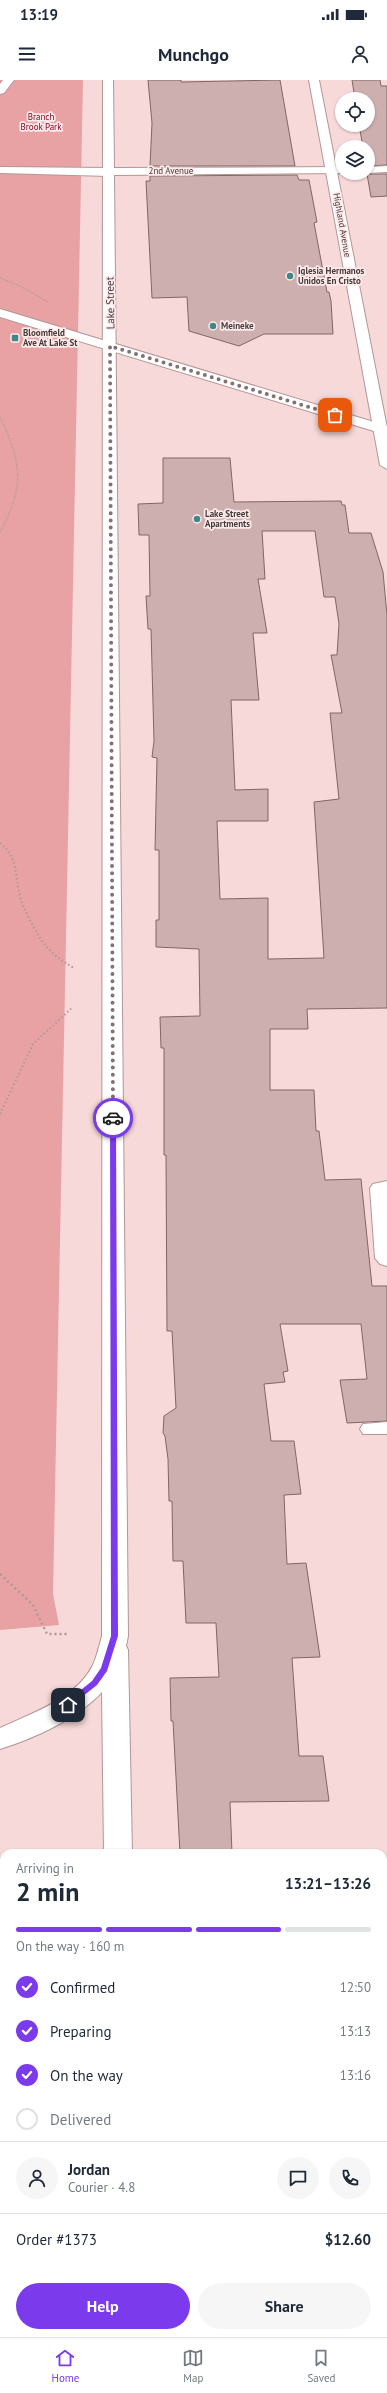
<!DOCTYPE html>
<html lang="en">
<head>
<meta charset="utf-8">
<style>
  :root { --surface:#fff; --page:#f6f6f7; --text:#1f2937; --muted:#747a83; --line:#e0e1e3; --accent:#7c3aed }
  body { margin:0; font-family:"PT Sans",sans-serif; background:var(--page); color:var(--text); height:100vh; display:flex; flex-direction:column; font-size:15px; white-space:nowrap }
  * { box-sizing:border-box; margin:0 }
  p { font-size:13px; color:var(--muted) }
  .icon { flex:none; width:22px; height:22px; fill:none; stroke:currentColor; stroke-width:2; stroke-linecap:round; stroke-linejoin:round }
  .map { position:relative; flex:1; overflow:hidden }
  .details { position:absolute; left:0px; top:1769px; width:387px; height:488px; display:flex; flex-direction:column; background:var(--surface); border-radius:12px 12px 0 0; box-shadow:0 1px 3px #0004 }
  .details>* { flex:none }
  .tools { position:absolute; left:335px; top:12px; display:grid; gap:8px }
  .tools a { display:grid; place-items:center; width:40px; height:40px; border-radius:50%; background:var(--surface); box-shadow:0 1px 3px #0004; font-size:20px }
  .pin { position:absolute; display:grid; place-items:center; width:34px; height:34px; color:#fff; margin:-17px; border-radius:8px; box-shadow:0 2px 6px #0006 }
  .courier { position:absolute; display:grid; place-items:center; width:40px; height:40px; margin:-20px; border:3px solid #7c3aed; border-radius:50%; background:#fff; color:#222; box-shadow:0 1px 5px #0007 }
  .overview em { font-style:normal; font-weight:700 }
  .overview div { display:flex; flex-direction:column-reverse }
  .overview { display:flex; align-items:center; justify-content:space-between; height:68px; padding:0 16px }
  h1 { font-size:26px; font-weight:700; line-height:30px }
  .bar { display:grid; grid-template-columns:repeat(4,1fr); gap:6px 4px; align-content:center; height:48px; padding:0 16px }
  .bar i { height:5px; border-radius:3px; background:var(--line) }
  .bar .active { background:var(--accent) }
  .bar p { grid-column:span 4 }
  .line { display:flex; align-items:center; gap:10px; padding:0 16px; border-top:1px solid var(--line) }
  .line div { flex:1 }
  .round { display:grid; place-items:center; flex:none; width:42px; height:42px; border-radius:21px; background:var(--page) }
  ol { padding:0 16px; list-style:none }
  li { display:flex; align-items:center; gap:12px; height:44px }
  li p { margin-inline-start:auto }
  li .icon { padding:4px; border-radius:50%; background:var(--accent); color:#fff; stroke-width:4 }
  li:last-child { color:var(--muted) }
  li i { width:22px; height:22px; border:2px solid var(--line); border-radius:50% }
  .button { display:flex; gap:8px; margin-top:auto; padding:8px 16px }
  .button a { flex:1; height:46px; border-radius:24px; background:var(--accent); color:#fff; font-size:16px; font-weight:700; line-height:46px; text-align:center }
  .button a+a { background:var(--page); color:var(--text) }
  .status { display:flex; justify-content:space-between; align-items:center; height:28px; padding:0 20px; background:var(--surface); direction:ltr }
  .status svg { height:11px; fill:currentColor }
  header { display:flex; justify-content:space-between; align-items:center; height:52px; padding:0 16px; background:var(--surface); font-size:18px; font-weight:700 }
  .menu { display:flex; justify-content:space-around; align-items:center; height:56px; border-top:1px solid var(--line); background:var(--surface); font-size:11px; color:var(--muted) }
  .menu a { display:grid; justify-items:center; gap:2px }
  .menu .active { color:var(--accent) }
  .map>svg:first-child { display:block }
</style>
</head>
<body>
<div class="status"><b>13:19</b><svg viewBox="0 0 49 12"><path d="M0 12V9h3v3zM5 12V6h3v6zM10 12V3h3v9zM15 12V0h3v12zM26 1h20v11H26zM47 4h2v5h-2z"/></svg></div>
<header><svg class="icon" aria-label="menu" viewBox="0 0 24 24"><path d="M4 6h16M4 12h16M4 18h16"/></svg>Munchgo<svg class="icon" aria-label="person" viewBox="0 0 24 24"><circle cx="12" cy="8" r="4"/><path d="M4 21q1-7 8-7t8 7"/></svg></header>
<div class="map">
<svg width="387" height="2257" viewBox="0 0 387 2257">
  <rect width="100%" height="100%" fill="#f8d9d9"/>
  <g fill="#e8a2a4">
    <polygon points="0,0 83,0 53,1514 59,1545 0,1550"/>
    <polygon points="0,1912 4,1914 4,2253 383,2253 383,2009 387,2008 387,2257 0,2257"/>
  </g>
  <g fill="#ceafb0" stroke="#816667" fill-rule="evenodd">
    <polygon points="148,0 181,0 181,2 280,0 295,86 150,86 152,43"/>
    <polygon points="352,0 380,0 381,6 387,6 387,85 368,86 368,67 363,67 359,45 368,45 368,19 355,19"/>
    <polygon points="367,94 387,94 387,116 371,117"/>
    <polygon points="297,95 299,100 309,100 317,142 314,143 327,212 329,212 331,221 333,254 264,254 239,266 189,251 187,217 152,218 146,101 150,101 150,96"/>
    <path d="M 163,378 L 230,378 L 234,422 L 341,421 L 342,425 L 345,425 L 349,453 L 371,453 L 383,492 L 387,535 L 387,928 L 307,929 L 308,949 L 270,949 L 270,1010 L 314,1010 L 316,1051 L 319,1051 L 325,1100 L 361,1099 L 372,1206 L 387,1206 L 387,1341 L 347,1343 L 340,1300 L 367,1299 L 361,1244 L 280,1244 L 288,1291 L 283,1292 L 285,1302 L 264,1304 L 271,1361 L 294,1361 L 301,1414 L 284,1415 L 287,1484 L 306,1483 L 320,1577 L 292,1578 L 299,1676 L 323,1676 L 329,1721 L 230,1722 L 232,1773 L 180,1773 L 173,1641 L 171,1641 L 170,1598 L 219,1597 L 216,1543 L 186,1543 L 183,1481 L 173,1481 L 172,1421 L 169,1421 L 168,1379 L 165,1356 L 163,1353 L 164,1336 L 176,1328 L 172,1251 L 167,1251 L 166,1075 L 164,1075 L 164,968 L 161,968 L 160,937 L 200,936 L 199,869 L 156,867 L 156,840 L 159,840 L 159,770 L 155,770 L 157,678 L 152,677 L 154,661 L 151,549 L 148,549 L 146,516 L 150,516 L 149,455 L 139,455 L 138,424 L 163,423 ZM 262,451 L 315,451 L 324,517 L 335,517 L 339,544 L 337,575 L 331,575 L 342,633 L 330,633 L 339,719 L 314,722 L 324,878 L 268,879 L 268,818 L 220,819 L 217,741 L 268,741 L 268,709 L 235,710 L 231,620 L 259,620 L 253,553 L 267,553 L 258,499 L 265,499 Z"/>
  </g>
  <g fill="none" stroke-linecap="round" stroke-linejoin="round">
    <defs>
      <g id="lane">
        <polygon points="387,1101 387,1186 380,1184 375,1178 370,1108 373,1104"/>
        <polygon points="387,1342 387,1354 363,1354 360,1349 363,1344"/>
      </g>
      <g id="street">
        <polygon points="3,0 14,0 4,13 0,14 0,4"/>
        <polygon points="309,0 319,0 387,348 387,389 380,385"/>
        <polygon points="0,87 109,88 115,92 109,96 0,93"/>
      </g>
      <g id="secondary">
        <path d="M 103,0 L 113,0 L 114,88 L 342,87 L 342,93 L 344,93 L 114,95 L 128,1556 L 126,1566 L 128,1570 L 132,1773 L 104,1773 L 102,1612 C 77,1639 35,1658 0,1669 L 0,1648 C 32,1633 76,1619 93,1585 C 97,1576 99,1566 102,1556 Z"/>
        <polygon points="387,86 387,92 368,93 366,93 368,93 368,87"/>
      </g>
      <g id="primary">
        <polygon points="0,229 387,346 387,355 0,237"/>
        <polygon points="0,1811 4,1812 4,1834 0,1833"/>
        <rect x="383" y="1878" width="4" height="24"/>
        <rect x="383" y="1923" width="4" height="24"/>
      </g>
    </defs>
    <use href="#lane" stroke="#b39696" stroke-width="2"/>
    <use href="#street" stroke="#b39696" stroke-width="2"/>
    <use href="#secondary" stroke="#b39696" stroke-width="2"/>
    <use href="#primary" stroke="#b39696" stroke-width="2"/>
    <g stroke="#af9898" stroke-width="1.5" stroke-dasharray="1 1.5" stroke-linecap="butt">
      <polyline points="0,198 22,207 48,222"/>
      <path d="M 0,337 C 22,383 25,407 0,452"/>
    </g>
    <g stroke="#af9898" stroke-width="2" stroke-dasharray="1.5 2.5" stroke-linecap="butt">
      <path d="M 0,763 C 18,777 15,796 20,816 C 21,823 25,829 28,836 C 41,862 48,873 74,888"/>
      <polyline points="0,1034 33,964 73,927"/>
    </g>
    <polyline stroke="#af9898" stroke-width="2.5" stroke-dasharray="2 3" stroke-linecap="butt" points="0,1494 33,1525 47,1554 68,1554"/>
    <polyline stroke="#af9898" stroke-width="3.5" stroke-dasharray="2.5 4" stroke-linecap="butt" points="148,2253 150,2257"/>
    <use href="#lane" fill="#fff" fill-rule="evenodd"/>
    <use href="#street" fill="#fff" fill-rule="evenodd"/>
    <use href="#secondary" fill="#fff" fill-rule="evenodd"/>
    <use href="#primary" fill="#fff" fill-rule="evenodd"/>
  </g>
  <polygon fill="#7c3aed" points="113,1036 116,1038 118,1556 107,1591 97,1605 68,1628 65,1627 65,1623 92,1601 101,1588 111,1556 110,1038"/>
  <g fill="none" stroke-linecap="round" stroke-linejoin="round">
    <polyline stroke="#847171" stroke-width="4" stroke-dasharray="0 7.2" points="113,1038 110,266 335,335"/>
  </g>
  <g fill="#3f8789" stroke="#fdeaea" stroke-width="1.5">
    <circle cx="290" cy="196" r="4"/>
    <circle cx="213" cy="246" r="4"/>
    <rect x="11" y="254" width="8" height="8" rx="2"/>
    <circle cx="197" cy="439" r="4"/>
  </g>
  <g text-anchor="middle" stroke-width="3.5" stroke-linejoin="round" paint-order="stroke">
    <g font-size="9" fill="#7c0021" stroke="#fdeaea">
      <text x="41" y="40">Branch<tspan x="41" dy="10">Brook Park</tspan></text>
    </g>
    <g font-size="9" fill="#453939" stroke="#fdeaea">
      <text x="171" y="94">2nd Avenue</text>
      <text transform="translate(342 145) rotate(80)" y="3">Highland Avenue</text>
    </g>
    <g font-size="9" font-weight="bold" fill="#453939" stroke="#fdeaea" text-anchor="start">
      <text x="298" y="194">Iglesia Hermanos<tspan x="298" dy="10">Unidos En Cristo</tspan></text>
      <text x="221" y="249">Meineke</text>
      <text x="23" y="256">Bloomfield<tspan x="23" dy="10">Ave At Lake St</tspan></text>
      <text x="205" y="437">Lake Street<tspan x="205" dy="10">Apartments</tspan></text>
    </g>
    <g font-size="11" fill="#453939" stroke="#fdeaea">
      <text transform="translate(110 223) rotate(-91)" y="4">Lake Street</text>
    </g>
  </g>
</svg>
<div class="tools">
<a><svg class="icon" aria-label="locate" viewBox="0 0 24 24"><circle cx="12" cy="12" r="6"/><path d="M12 2v4M12 18v4M2 12h4M18 12h4"/></svg></a>
<a><svg class="icon" aria-label="layers" viewBox="0 0 24 24"><path d="M12 4l9 5-9 5-9-5zM3 14l9 5 9-5"/></svg></a>
</div>
<div class="pin" style="left:335px;top:335px;background:#ea580c"><svg class="icon" aria-label="bag" viewBox="0 0 24 24"><path d="M5 8h14l-1 12H6zM9 8a3 3 0 0 1 6 0"/></svg></div>
<div class="pin" style="left:68px;top:1625px;background:#1f2937"><svg class="icon" aria-label="home" viewBox="0 0 24 24"><path d="M3 11l9-7 9 7M6 9v11h12V9"/></svg></div>
<div class="courier" style="left:113px;top:1038px"><svg class="icon" aria-label="car" viewBox="0 0 24 24"><path d="M5 17H2v-5l4-1 3-4h7l3 4 3 1v5h-3M9 17h6M6 11h13"/><circle cx="7" cy="17" r="2"/><circle cx="17" cy="17" r="2"/></svg></div>
<section class="details">
<div class="overview"><div><h1>2 min</h1><p>Arriving in</p></div><em>13:21–13:26</em></div>
<div class="bar"><i class="active"></i><i class="active"></i><i class="active"></i><i></i><p>On the way · 160 m</p></div>
<ol>
<li><svg class="icon" aria-label="check" viewBox="0 0 24 24"><path d="M5 12l5 5 9-10"/></svg>Confirmed<p>12:50</p></li>
<li><svg class="icon" aria-label="check" viewBox="0 0 24 24"><path d="M5 12l5 5 9-10"/></svg>Preparing<p>13:13</p></li>
<li><svg class="icon" aria-label="check" viewBox="0 0 24 24"><path d="M5 12l5 5 9-10"/></svg>On the way<p>13:16</p></li>
<li><i></i>Delivered</li>
</ol>
<div class="line" style="height:72px"><a class="round"><svg class="icon" aria-label="person" viewBox="0 0 24 24"><circle cx="12" cy="8" r="4"/><path d="M4 21q1-7 8-7t8 7"/></svg></a><div><b>Jordan</b><p>Courier · 4.8</p></div><a class="round"><svg class="icon" aria-label="chat" viewBox="0 0 24 24"><path d="M4 5h16v11H9l-5 4z"/></svg></a><a class="round"><svg class="icon" aria-label="phone" viewBox="0 0 24 24"><path d="M5 4h4l2 5-3 2q2 4 5 5l2-3 5 2v4C11 20 4 13 5 4z"/></svg></a></div>
<div class="line" style="height:52px"><div>Order #1373</div><b>$12.60</b></div>
<div class="button"><a>Help</a><a>Share</a></div>
</section>
</div>
<nav class="menu">
<a class="active"><svg class="icon" aria-label="home" viewBox="0 0 24 24"><path d="M3 11l9-7 9 7M6 9v11h12V9"/></svg>Home</a>
<a><svg class="icon" aria-label="map" viewBox="0 0 24 24"><path d="M3 6l6-2 6 2 6-2v14l-6 2-6-2-6 2zM9 4v14M15 6v14"/></svg>Map</a>
<a><svg class="icon" aria-label="saved" viewBox="0 0 24 24"><path d="M7 4h10v16l-5-4-5 4z"/></svg>Saved</a>
</nav>
</body>
</html>
